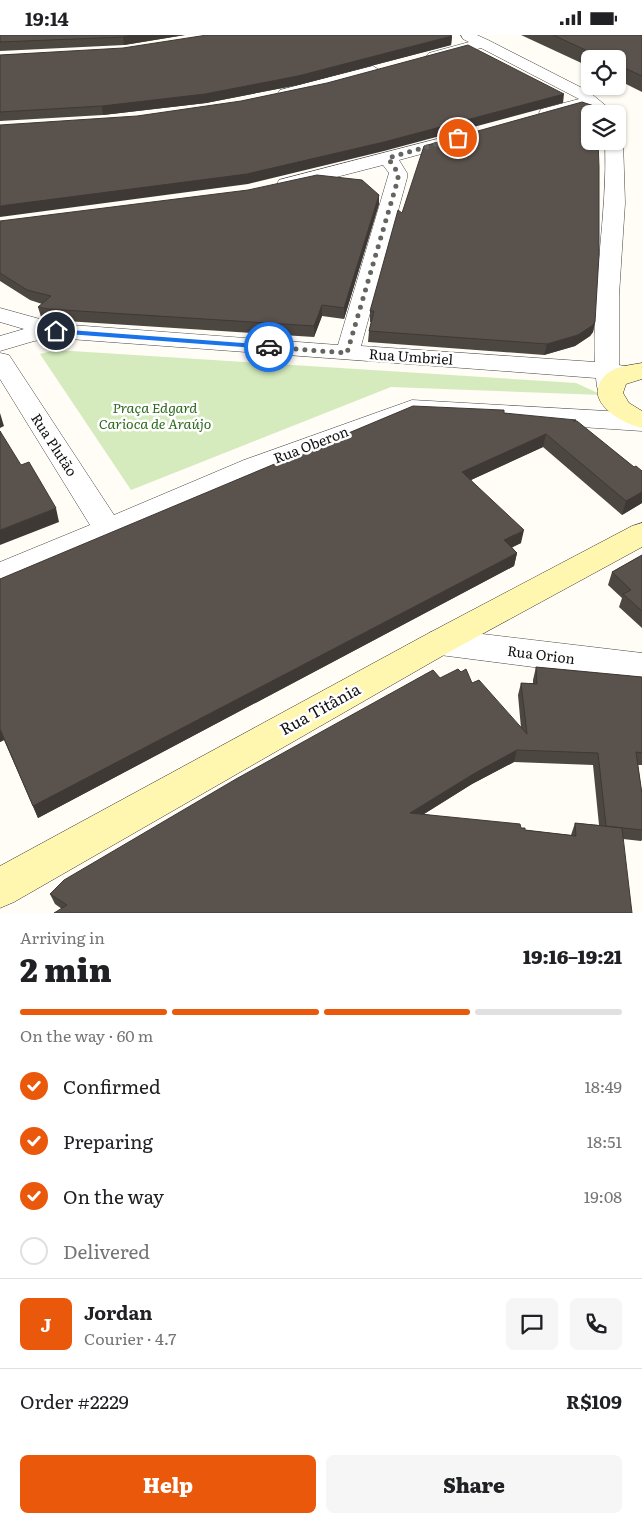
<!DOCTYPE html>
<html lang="en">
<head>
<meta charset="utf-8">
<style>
  :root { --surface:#fff; --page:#f6f6f6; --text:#202124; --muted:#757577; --line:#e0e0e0; --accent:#ea580c }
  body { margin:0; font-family:Literata,serif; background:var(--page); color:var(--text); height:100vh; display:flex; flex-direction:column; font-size:19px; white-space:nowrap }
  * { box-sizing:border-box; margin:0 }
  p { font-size:16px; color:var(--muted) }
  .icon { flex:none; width:28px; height:28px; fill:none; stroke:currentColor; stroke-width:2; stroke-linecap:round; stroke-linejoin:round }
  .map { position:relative; height:878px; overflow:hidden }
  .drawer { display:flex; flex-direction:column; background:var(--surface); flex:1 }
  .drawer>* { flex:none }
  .controls { position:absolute; left:581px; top:15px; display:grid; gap:10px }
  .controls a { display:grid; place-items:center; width:45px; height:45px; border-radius:8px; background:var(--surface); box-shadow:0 1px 4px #0004; font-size:25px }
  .pin { position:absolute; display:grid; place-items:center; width:42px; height:42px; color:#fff; margin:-21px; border:2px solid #fff; border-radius:50%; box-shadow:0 1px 5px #0007 }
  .courier { position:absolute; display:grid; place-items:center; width:50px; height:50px; margin:-25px; border:4px solid #1a73e8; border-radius:50%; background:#fff; color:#222; box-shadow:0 1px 6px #0007 }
  .head em { font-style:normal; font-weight:800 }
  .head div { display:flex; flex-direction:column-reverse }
  .head { display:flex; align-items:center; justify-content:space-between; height:85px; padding:0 20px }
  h1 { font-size:32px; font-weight:800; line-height:38px }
  .bar { display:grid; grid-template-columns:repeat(4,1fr); gap:8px 5px; align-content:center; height:60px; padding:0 20px }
  .bar i { height:6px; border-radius:4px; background:var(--line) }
  .bar .active { background:var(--accent) }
  .bar p { grid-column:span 4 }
  .line { display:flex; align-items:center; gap:12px; padding:0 20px; border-top:1px solid var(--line) }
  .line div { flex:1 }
  .round { display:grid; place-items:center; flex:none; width:52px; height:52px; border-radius:8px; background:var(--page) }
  ol { padding:0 20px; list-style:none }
  li { display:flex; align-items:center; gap:15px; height:55px }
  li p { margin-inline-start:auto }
  li .icon { padding:5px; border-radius:50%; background:var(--accent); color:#fff; stroke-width:4 }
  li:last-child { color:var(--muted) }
  li i { width:28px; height:28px; border:2px solid var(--line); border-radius:50% }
  .primary-button { display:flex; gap:10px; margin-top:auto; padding:10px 20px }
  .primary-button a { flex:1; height:58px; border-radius:8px; background:var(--accent); color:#fff; font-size:20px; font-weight:800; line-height:58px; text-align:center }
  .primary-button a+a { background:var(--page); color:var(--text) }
  .status { display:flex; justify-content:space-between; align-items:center; height:35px; padding:0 25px; background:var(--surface); direction:ltr }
  .status svg { height:14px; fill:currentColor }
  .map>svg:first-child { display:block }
</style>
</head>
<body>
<div class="status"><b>19:14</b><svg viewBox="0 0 49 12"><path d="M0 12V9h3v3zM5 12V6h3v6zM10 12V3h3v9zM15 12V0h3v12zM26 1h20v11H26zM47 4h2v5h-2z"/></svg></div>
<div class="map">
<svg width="642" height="878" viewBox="0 0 642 878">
  <rect width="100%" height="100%" fill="#fffdf5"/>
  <polygon fill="#d5ebbd" points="56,315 576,348 602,360 391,352 131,455 40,319"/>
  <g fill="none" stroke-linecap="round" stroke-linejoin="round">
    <defs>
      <g id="minor">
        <polygon points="461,0 477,0 488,5 588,56 616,79 597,79 589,72 547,83 541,82 539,78 541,74 579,64 481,13 434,26 426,21 429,18 469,7 463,4"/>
        <polygon points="373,31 381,36 378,39 286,63 278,58 280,55"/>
        <path d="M 460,98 L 466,99 L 469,103 L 466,107 L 399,125 L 407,138 L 407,143 L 361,311 L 595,327 C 591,255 608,181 605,106 L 618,106 L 618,102 L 623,106 L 625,168 L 619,260 L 619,330 L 634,333 L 637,338 L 634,343 L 621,345 L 621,352 L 618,358 L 609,360 L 600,358 L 597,352 L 596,343 L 517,337 L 56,303 L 34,306 L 0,316 L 0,301 L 24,294 L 0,287 L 0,273 L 58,289 L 338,310 L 389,138 L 383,130 L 286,155 L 279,153 L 277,149 L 279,145 Z"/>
        <polygon points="0,318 9,320 114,480 244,425 412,365 642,378 642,396 414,381 264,439 0,552 0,527 90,490 0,344"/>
        <polygon points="440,594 642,618 642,646 440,620 429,616 424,607 429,598"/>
      </g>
      <g id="secondary">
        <path d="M 642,328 L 642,344 L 626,349 L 623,358 L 629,368 L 642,376 L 642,393 C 620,388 578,363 608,338 C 617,331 631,330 642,328 Z"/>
        <polygon points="642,488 642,512 451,616 14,867 0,873 0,831 429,598 632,491"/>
      </g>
    </defs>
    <use href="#minor" stroke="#444" stroke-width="1"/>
    <use href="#secondary" stroke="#333" stroke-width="1"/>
    <use href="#minor" fill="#fff" fill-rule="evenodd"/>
    <use href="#secondary" fill="#fff6b0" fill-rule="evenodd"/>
  </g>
  <g fill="#4d4742" fill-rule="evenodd">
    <polygon points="0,0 185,0 124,10 0,16"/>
    <polygon points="521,0 642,0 642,57 618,45 618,24 590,24 590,32"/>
    <polygon points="452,1 451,10 298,50 206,68 103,80 0,86 0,20"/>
    <polygon points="379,160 379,169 344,284 322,281 314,302 50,285 41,282 38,272 42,269 30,265 0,246 0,186"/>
    <polygon points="402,178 595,287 593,297 590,301 575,311 544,320 368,307 369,296 371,287 370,287 370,276"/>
    <polygon points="504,378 576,386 634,432 642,436 642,468 622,480 543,412 471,445 521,508 512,512 517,518 514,531 38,783 4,705 0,707 0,544"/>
    <polygon points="642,520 642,593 619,572 622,563 608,550 612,537"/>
    <path d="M 536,632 L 642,642 L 642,730 L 638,730 L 642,759 L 642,805 L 641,806 L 623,804 L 62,874 L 55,869 L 50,859 L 440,643 L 472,648 L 521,693 L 518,660 L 521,648 L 533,648 L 533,645 ZM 514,727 L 593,730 L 599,790 L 575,788 L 571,800 L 525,795 L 521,793 L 424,779 L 472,749 Z"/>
  </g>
  <g fill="#3f3936">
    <polygon points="133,0 185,0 124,10 123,2"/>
    <polygon points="452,1 451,10 298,50 206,68 103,80 102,71"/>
    <polygon points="564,59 563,68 384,116 248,149 0,182 0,171"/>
    <polygon points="379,160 379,169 344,284 344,273"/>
    <polygon points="322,270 322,281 314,302 314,291"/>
    <polygon points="595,287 593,297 590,301 575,311 544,320 547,309"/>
    <polygon points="0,378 4,391 0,393"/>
    <polygon points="546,399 543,412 460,450 462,437"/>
    <polygon points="642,457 642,468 622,480 626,466"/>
    <polygon points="56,473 59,487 0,510 0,495"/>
    <polygon points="524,495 521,508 501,518 504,505"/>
    <polygon points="517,518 514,531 38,783 33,771"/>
    <polygon points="0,694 4,705 0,707"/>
    <polygon points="517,715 514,727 472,749 408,789 410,778 475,738"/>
  </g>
  <g fill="#5a524d" stroke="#3f3936">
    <polygon points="0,0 133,0 123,2 0,7"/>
    <polygon points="207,0 449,0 452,1 298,41 205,59 102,71 0,77 0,20 123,13"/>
    <polygon points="553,0 642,0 642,41 618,30 618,24 605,24"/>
    <polygon points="468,10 564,59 384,107 247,139 0,171 0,90 137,81 241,66 327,48"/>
    <polygon points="582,67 594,71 596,79 590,79 590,106 598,106 599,132 599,220 595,287 593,290 578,300 547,309 369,296 374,276 370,276 398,175 402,178 424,111"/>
    <polygon points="317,140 362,145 379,160 344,273 322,270 314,291 48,274 38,272 51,261 27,255 0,238 0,186 248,155"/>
    <polygon points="413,371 502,375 504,375 504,378 576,385 573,386 577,386 634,432 636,431 642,436 642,457 626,466 546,399 462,437 524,495 504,505 517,518 33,771 0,694 0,544"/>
    <polygon points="0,396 21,430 29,427 56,473 0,495"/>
    <polygon points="642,520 642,576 623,559 631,555 612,537"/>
    <polygon points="536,632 642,642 642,718 636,717 642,759 642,795 606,791 598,718 517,715 475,738 410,778 520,789 521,793 525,793 525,795 576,801 575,788 622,793 632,878 54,878 67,870 50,859 64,845 236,744 433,635 440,643 458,634 461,637 466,634 472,648 479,645 527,699 521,648 537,649"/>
  </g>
  <polygon fill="#1a73e8" points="56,294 269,310 272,312 269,314 54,298"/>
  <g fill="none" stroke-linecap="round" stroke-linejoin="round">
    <polyline stroke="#646461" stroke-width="5" stroke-dasharray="0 9" points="269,312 347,318 398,144 398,138 388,123 458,103"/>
  </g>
  <g text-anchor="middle" stroke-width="5" stroke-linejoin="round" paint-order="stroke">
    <g font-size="14" fill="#111" stroke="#fff">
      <text transform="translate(411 322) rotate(4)" y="5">Rua Umbriel</text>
      <text transform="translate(54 410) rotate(57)" y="5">Rua Plutão</text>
      <text transform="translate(311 410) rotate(-21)" y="5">Rua Oberon</text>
      <text transform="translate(541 620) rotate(7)" y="5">Rua Orion</text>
    </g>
    <g font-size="14" font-style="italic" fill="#2f6b1f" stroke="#fff">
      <text x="155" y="378">Praça Edgard<tspan x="155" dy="16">Carioca de Araújo</tspan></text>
    </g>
    <g font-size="16" fill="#111" stroke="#fff">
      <text transform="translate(320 674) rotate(-29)" y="6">Rua Titânia</text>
    </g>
  </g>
</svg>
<div class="controls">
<a><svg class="icon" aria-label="locate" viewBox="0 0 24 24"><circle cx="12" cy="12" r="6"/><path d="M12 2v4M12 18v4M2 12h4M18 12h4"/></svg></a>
<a><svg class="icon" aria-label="layers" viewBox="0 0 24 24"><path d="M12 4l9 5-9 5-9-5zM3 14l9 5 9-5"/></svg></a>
</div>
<div class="pin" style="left:458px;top:103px;background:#ea580c"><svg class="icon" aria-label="bag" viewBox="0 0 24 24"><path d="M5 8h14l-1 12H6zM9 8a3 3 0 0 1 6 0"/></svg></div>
<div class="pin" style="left:56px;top:296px;background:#1f2937"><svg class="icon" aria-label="home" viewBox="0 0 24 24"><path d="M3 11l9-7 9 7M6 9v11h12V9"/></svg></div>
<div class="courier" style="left:269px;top:312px"><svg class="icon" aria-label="car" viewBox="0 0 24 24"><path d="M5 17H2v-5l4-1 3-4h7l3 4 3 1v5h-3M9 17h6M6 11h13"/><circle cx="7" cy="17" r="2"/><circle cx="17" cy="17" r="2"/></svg></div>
</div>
<section class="drawer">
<div class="head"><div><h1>2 min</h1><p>Arriving in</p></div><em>19:16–19:21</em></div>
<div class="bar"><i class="active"></i><i class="active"></i><i class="active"></i><i></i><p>On the way · 60 m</p></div>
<ol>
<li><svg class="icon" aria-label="check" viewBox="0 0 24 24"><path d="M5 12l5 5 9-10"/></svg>Confirmed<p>18:49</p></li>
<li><svg class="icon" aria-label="check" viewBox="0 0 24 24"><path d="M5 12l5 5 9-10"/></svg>Preparing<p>18:51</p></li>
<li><svg class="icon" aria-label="check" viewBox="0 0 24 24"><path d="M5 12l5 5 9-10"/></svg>On the way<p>19:08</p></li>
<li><i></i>Delivered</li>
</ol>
<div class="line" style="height:90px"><b class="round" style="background:var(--accent);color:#fff">J</b><div><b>Jordan</b><p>Courier · 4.7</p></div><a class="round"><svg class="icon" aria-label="chat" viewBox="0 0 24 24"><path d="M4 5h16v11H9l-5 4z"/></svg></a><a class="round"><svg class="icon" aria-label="phone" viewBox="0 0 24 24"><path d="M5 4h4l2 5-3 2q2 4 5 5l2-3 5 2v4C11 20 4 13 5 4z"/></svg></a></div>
<div class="line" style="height:65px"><div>Order #2229</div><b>R$109</b></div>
<div class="primary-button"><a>Help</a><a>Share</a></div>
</section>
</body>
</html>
